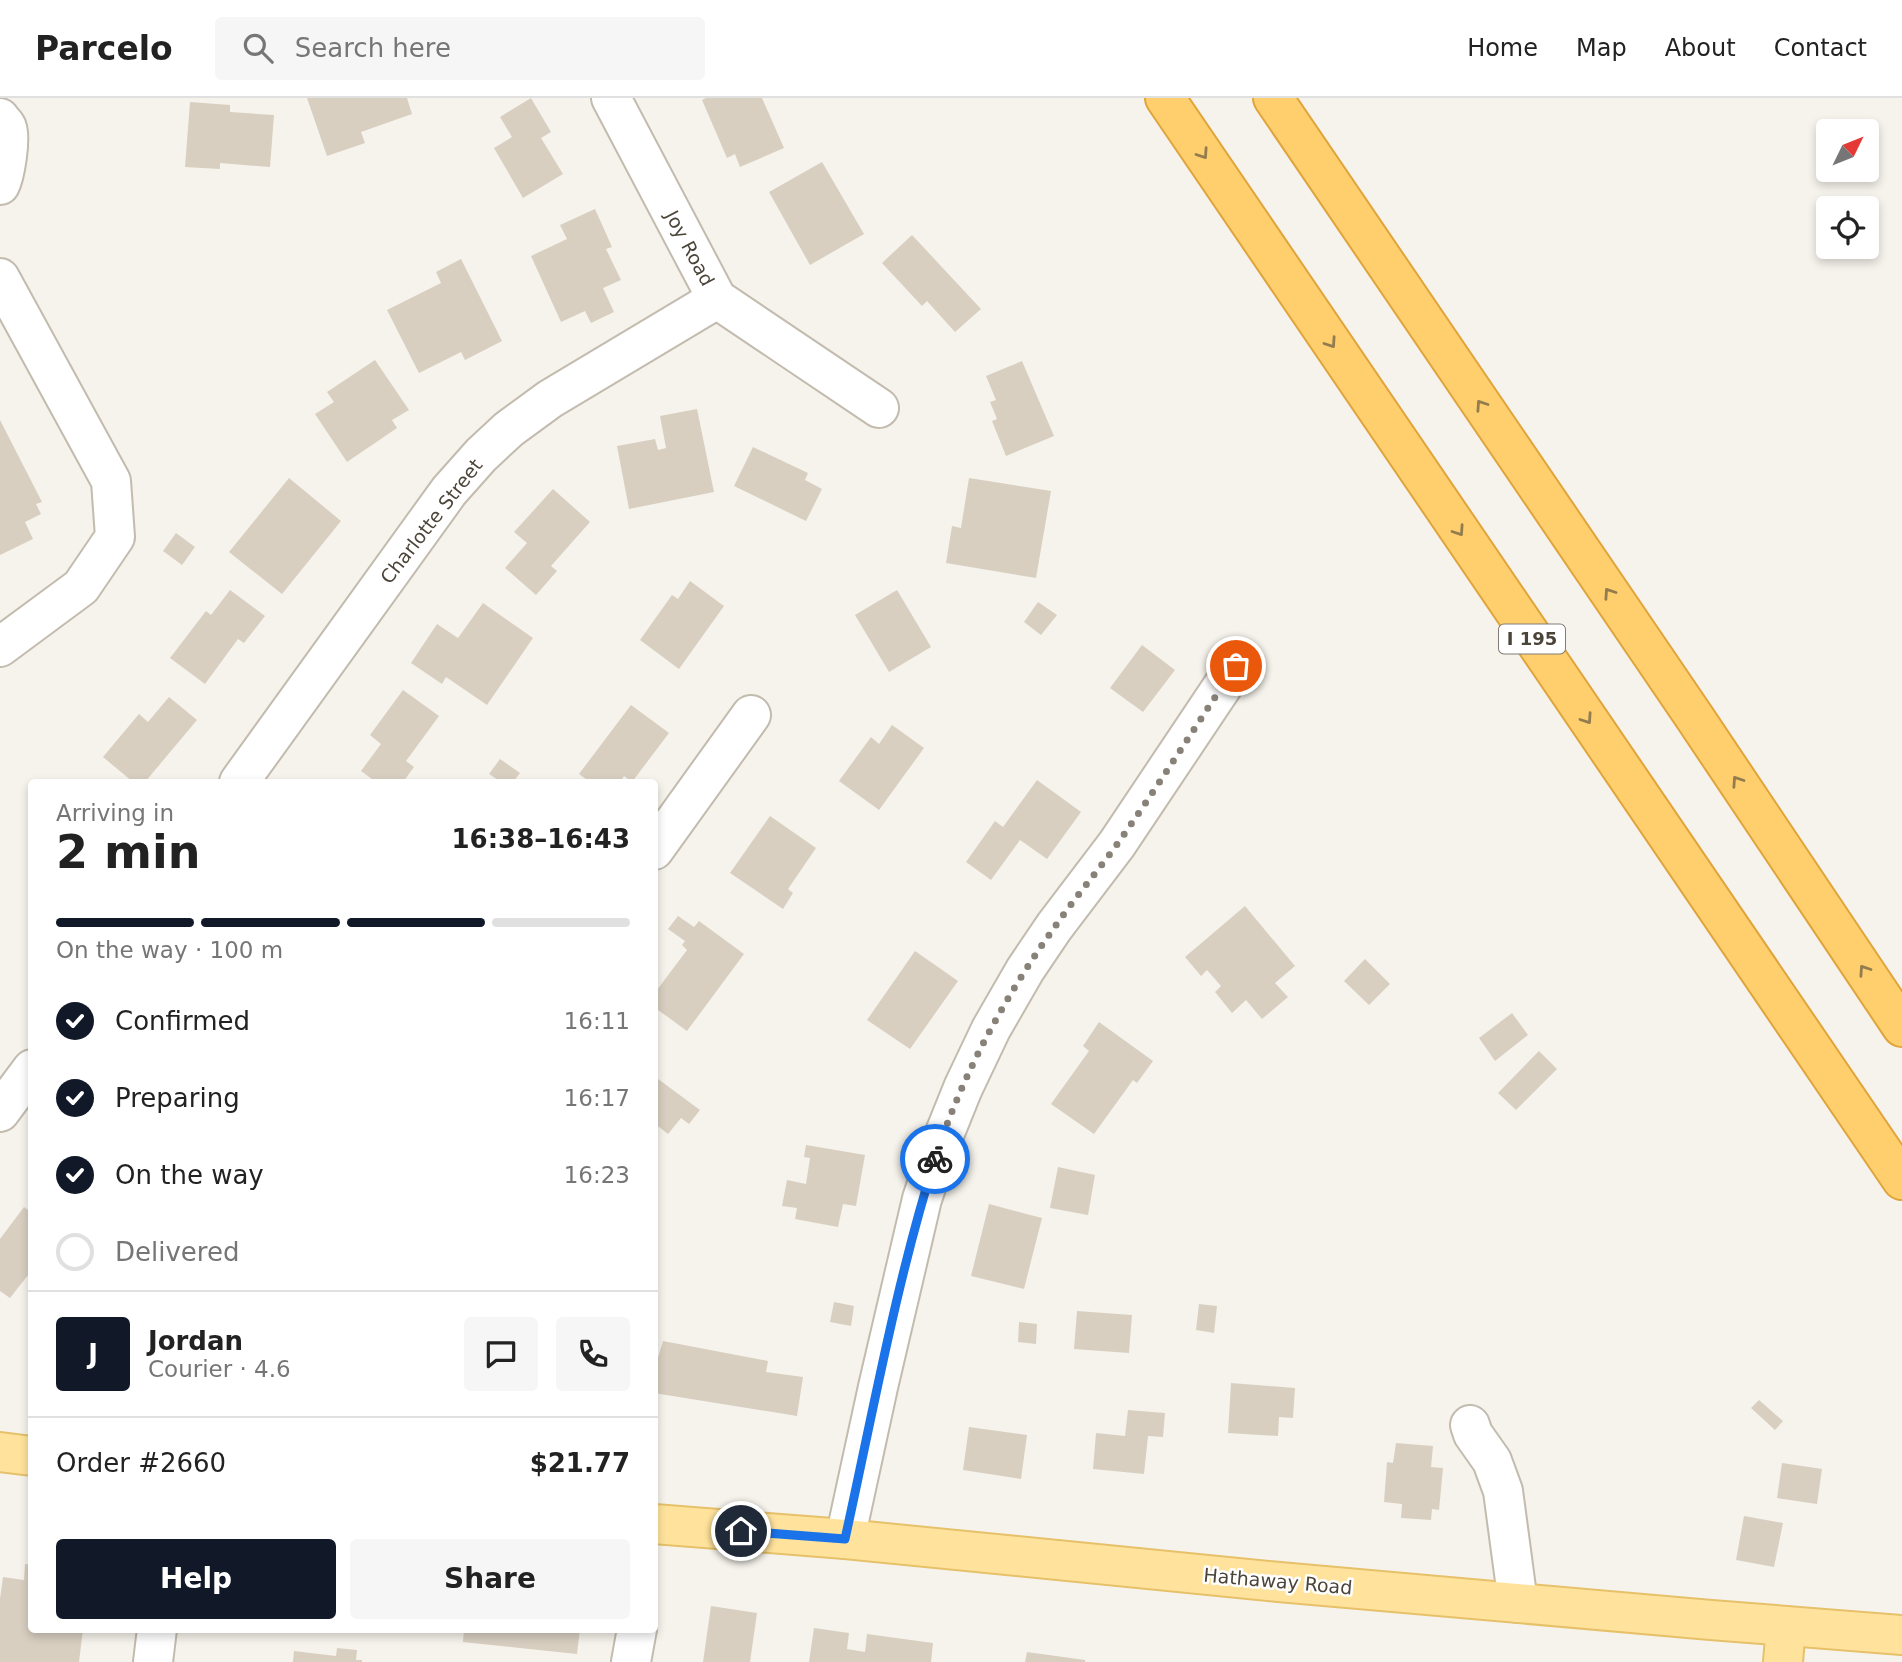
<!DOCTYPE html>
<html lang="en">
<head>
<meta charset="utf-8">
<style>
  :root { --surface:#fff; --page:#f6f6f6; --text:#222; --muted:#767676; --line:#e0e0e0; --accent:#111827 }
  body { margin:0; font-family:"DejaVu Sans",sans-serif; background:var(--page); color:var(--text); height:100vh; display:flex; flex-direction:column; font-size:26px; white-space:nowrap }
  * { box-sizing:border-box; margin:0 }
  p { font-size:23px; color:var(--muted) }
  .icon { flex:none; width:38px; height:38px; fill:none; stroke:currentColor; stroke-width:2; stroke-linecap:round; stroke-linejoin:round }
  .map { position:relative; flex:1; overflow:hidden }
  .side { position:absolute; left:28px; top:681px; width:630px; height:854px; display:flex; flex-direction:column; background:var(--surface); border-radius:7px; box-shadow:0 4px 10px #0003 }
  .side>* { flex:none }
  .needle { width:46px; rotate:47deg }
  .tools { position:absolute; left:1816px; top:21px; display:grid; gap:14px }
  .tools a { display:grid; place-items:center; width:63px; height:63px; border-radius:7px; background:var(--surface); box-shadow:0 4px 10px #0003; font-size:35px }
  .pin { position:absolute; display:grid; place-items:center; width:60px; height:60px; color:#fff; margin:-30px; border:4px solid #fff; border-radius:50%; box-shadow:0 2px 7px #0007 }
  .courier { position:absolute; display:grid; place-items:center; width:70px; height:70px; margin:-35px; border:5px solid #1a73e8; border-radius:50%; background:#fff; color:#222; box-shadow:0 2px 9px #0007 }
  .headline em { font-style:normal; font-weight:700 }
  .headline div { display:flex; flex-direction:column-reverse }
  .headline { display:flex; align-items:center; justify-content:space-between; height:119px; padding:0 28px }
  h1 { font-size:46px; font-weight:700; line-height:52px }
  .bar { display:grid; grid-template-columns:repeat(4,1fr); gap:10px 7px; align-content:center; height:84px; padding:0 28px }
  .bar i { height:9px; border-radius:5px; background:var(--line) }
  .bar .current { background:var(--accent) }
  .bar p { grid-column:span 4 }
  .line { display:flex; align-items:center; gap:18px; padding:0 28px; border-top:2px solid var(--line) }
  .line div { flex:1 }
  .round { display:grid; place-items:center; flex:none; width:74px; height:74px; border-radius:7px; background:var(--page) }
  ol { padding:0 28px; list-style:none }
  li { display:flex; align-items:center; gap:21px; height:77px }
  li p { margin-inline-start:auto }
  li .icon { padding:7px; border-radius:50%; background:var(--accent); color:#fff; stroke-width:4 }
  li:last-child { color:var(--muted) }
  li i { width:38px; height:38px; border:4px solid var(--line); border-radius:50% }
  .action { display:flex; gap:14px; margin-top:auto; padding:14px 28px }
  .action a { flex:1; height:80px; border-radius:7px; background:var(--accent); color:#fff; font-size:28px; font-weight:700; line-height:80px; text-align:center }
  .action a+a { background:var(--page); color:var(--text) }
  header { display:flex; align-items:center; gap:42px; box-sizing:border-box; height:98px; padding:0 35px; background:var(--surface); border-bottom:2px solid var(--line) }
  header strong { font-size:33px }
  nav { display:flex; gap:38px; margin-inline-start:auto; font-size:24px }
  .search { width:490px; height:63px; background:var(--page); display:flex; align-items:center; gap:18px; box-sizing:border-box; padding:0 24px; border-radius:7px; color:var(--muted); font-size:26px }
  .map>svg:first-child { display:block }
</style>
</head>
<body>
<header>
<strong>Parcelo</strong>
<div class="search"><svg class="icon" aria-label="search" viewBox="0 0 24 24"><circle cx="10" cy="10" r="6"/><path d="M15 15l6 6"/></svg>Search here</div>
<nav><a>Home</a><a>Map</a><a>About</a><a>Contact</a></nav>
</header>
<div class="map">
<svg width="1902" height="1564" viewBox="0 0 1902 1564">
  <rect width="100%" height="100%" fill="#f6f3ec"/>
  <g fill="#d8cfc1">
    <polygon points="307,0 407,0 412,16 361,34 365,45 327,58"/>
    <polygon points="531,0 551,34 541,40 563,76 523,100 494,50 512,39 500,19"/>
    <polygon points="706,0 762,0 784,50 740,69 735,56 727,60 702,2"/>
    <polygon points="190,4 230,7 230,14 274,17 270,69 220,65 220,71 185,69"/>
    <polygon points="822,64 864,136 810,167 769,94"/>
    <polygon points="595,111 612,149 606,151 621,182 603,190 614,214 591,225 585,213 561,224 531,158 567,141 560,127"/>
    <polygon points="912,137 981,211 955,234 927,203 922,208 882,165"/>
    <polygon points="461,161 502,243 465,262 461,254 419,275 387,212 441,185 436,174"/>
    <polygon points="375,262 409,312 392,322 397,330 347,364 315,316 334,304 327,294"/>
    <polygon points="1022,263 1054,338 1006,358 992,323 997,321 990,304 996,302 986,278"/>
    <polygon points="697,311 714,394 629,411 617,348 655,341 658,352 666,350 660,318"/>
    <polygon points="0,322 42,404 36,406 41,416 25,424 33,441 0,457"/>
    <polygon points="753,349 808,375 805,382 822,391 806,423 734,388"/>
    <polygon points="289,380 341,423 282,496 229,454"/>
    <polygon points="969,380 1051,393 1036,480 946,465 952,428 961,430"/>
    <polygon points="553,391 590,424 551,468 557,473 536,497 505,470 527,445 514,434"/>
    <polygon points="176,435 195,449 182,467 163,453"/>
    <polygon points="690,483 724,508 679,571 640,542 672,497 678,501"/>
    <polygon points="230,492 265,518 244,545 238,541 205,586 170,560 206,513 211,517"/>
    <polygon points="897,492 931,549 889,574 855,517"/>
    <polygon points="1038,504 1057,517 1041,537 1024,524"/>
    <polygon points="483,505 533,540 487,607 446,579 442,586 411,565 437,526 458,540"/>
    <polygon points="1142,547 1175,572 1143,614 1110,590"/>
    <polygon points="403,592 439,618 406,663 414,669 403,684 376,684 361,673 381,646 370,637"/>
    <polygon points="169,599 197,622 145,684 133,684 103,659 139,616 148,624"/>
    <polygon points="631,607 669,635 632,684 624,678 620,684 590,684 579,676"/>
    <polygon points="892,627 924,650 879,712 839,683 871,639 879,646"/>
    <polygon points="500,661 520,675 513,684 501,684 489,676"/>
    <polygon points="1037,682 1081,714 1047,761 1020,742 991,782 966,764 995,723 1003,729"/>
    <polygon points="770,718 816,750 788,791 793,795 783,811 730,775"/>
    <polygon points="1245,808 1295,868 1275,885 1288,899 1262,921 1246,902 1232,915 1215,894 1221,888 1207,872 1201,878 1185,859"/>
    <polygon points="678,818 694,829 699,823 744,856 687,933 654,909 654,896 687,852 682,847 685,843 668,831"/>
    <polygon points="915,853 958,883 910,951 867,922"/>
    <polygon points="1365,861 1390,886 1369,907 1344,883"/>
    <polygon points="1512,915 1528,937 1495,963 1479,940"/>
    <polygon points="1099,924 1153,963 1137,985 1133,982 1094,1036 1051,1006 1089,953 1083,948"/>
    <polygon points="1539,953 1557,971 1516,1012 1498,995"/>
    <polygon points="654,978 700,1012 689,1026 681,1020 668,1036 654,1025"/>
    <polygon points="806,1047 865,1057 856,1108 843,1106 838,1129 795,1121 797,1110 782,1108 787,1082 806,1086 810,1060 804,1059"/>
    <polygon points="1058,1069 1095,1077 1088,1117 1050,1110"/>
    <polygon points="989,1106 1042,1120 1024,1191 971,1178"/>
    <polygon points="24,1109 32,1115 32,1172 10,1200 0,1193 0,1141"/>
    <polygon points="834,1204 854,1208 851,1228 830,1224"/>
    <polygon points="1199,1206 1217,1208 1214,1235 1196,1232"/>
    <polygon points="1077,1213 1132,1217 1129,1255 1074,1251"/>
    <polygon points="1019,1224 1037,1226 1036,1246 1018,1244"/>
    <polygon points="663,1243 768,1263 766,1274 803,1279 797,1318 654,1295 654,1273"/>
    <polygon points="1231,1285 1295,1290 1293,1320 1279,1319 1278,1338 1228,1335"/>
    <polygon points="1759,1302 1783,1323 1775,1332 1751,1310"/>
    <polygon points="1128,1312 1165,1315 1163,1339 1148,1338 1144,1376 1093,1371 1096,1335 1125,1338"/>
    <polygon points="969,1329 1027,1337 1021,1381 963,1372"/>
    <polygon points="1396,1345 1433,1348 1431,1369 1443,1370 1439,1412 1432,1411 1431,1422 1401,1420 1402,1406 1384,1404 1387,1364 1393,1365"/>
    <polygon points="1782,1365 1822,1371 1817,1406 1777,1400"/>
    <polygon points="1744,1418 1783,1425 1774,1469 1736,1462"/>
    <polygon points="25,1466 32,1467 32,1531 83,1531 79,1564 0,1564 0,1501 3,1479 24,1482"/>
    <polygon points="711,1508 757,1515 750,1564 703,1564"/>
    <polygon points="814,1530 849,1535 847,1551 865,1554 867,1536 933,1545 931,1564 809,1564"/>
    <polygon points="464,1531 580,1531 577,1556 463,1544"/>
    <polygon points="337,1550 357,1552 356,1562 362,1562 362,1564 293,1564 294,1553 336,1558"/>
    <polygon points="1027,1554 1085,1562 1085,1564 1025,1564"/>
  </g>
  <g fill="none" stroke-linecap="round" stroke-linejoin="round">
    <defs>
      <g id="minor">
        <polyline points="611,0 717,201 879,310"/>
        <path d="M 0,20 C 2,24 6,26 7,30 C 11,40 5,78 0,87"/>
        <polyline points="0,180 111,383 115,439 81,489 0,549"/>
        <polyline points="239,684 449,393 481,357 509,331 550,301 717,201"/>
        <polyline points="654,752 751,617"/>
        <polyline points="0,1014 32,971"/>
        <polyline points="1470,1327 1473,1336 1492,1363 1503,1393 1518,1505"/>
        <polyline points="845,1441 878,1289 922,1101 940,1047 963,990 991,931 1025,872 1054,829 1117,746 1236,568"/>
        <polyline points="153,1564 157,1531"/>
        <polyline points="631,1564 637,1531"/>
      </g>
      <g id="major">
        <polyline points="0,1354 32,1358"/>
        <polyline points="654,1426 845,1441 1279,1484 1711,1522 1902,1537"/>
        <polyline points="1783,1564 1786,1528"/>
      </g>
      <g id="highway">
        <polyline points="1165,0 1902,1082"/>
        <polyline points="1273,0 1695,620 1902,929"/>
      </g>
    </defs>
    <use href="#minor" stroke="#c2bbae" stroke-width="42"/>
    <use href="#major" stroke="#e6c16a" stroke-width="42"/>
    <use href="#highway" stroke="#e0a43c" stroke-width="42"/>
    <use href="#minor" stroke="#fff" stroke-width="38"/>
    <use href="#major" stroke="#ffe39c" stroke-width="38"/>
    <use href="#highway" stroke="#ffcf6e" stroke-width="38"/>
  </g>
  <defs><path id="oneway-chevron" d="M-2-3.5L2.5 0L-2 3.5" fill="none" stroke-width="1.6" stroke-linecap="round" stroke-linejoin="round" transform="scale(1.75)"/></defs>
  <g stroke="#937c4e">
    <use href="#oneway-chevron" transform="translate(1203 56) rotate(56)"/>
    <use href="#oneway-chevron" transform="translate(1331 245) rotate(56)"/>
    <use href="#oneway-chevron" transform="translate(1481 307) rotate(-124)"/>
    <use href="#oneway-chevron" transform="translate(1459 433) rotate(56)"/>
    <use href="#oneway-chevron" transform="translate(1609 495) rotate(-124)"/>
    <use href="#oneway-chevron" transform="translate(1587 621) rotate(56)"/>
    <use href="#oneway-chevron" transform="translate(1737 683) rotate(-124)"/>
    <use href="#oneway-chevron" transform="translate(1864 872) rotate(-124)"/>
  </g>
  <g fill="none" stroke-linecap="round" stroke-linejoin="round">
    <path stroke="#878178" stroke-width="7" stroke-dasharray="0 12.6" d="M 935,1061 C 961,979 1004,900 1054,830 C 1074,801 1097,774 1118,745 C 1159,687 1196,627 1236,568"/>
    <path stroke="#1a73e8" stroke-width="9" d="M 741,1433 L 845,1441 C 873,1314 896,1185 935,1061"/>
  </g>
  <g text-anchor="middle" stroke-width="5" stroke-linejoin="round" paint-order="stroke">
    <rect fill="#fff" stroke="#817c74" stroke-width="2" x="1499" y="526.5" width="66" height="29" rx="5"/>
    <g font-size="18" font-weight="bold" fill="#4b4439">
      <text x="1532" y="547">I 195</text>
    </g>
    <g font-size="19" fill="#4b4439" stroke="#fff">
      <text transform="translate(690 150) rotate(62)" y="7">Joy Road</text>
      <text transform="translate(431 423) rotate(-52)" y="7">Charlotte Street</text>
      <text transform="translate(1278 1483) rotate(5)" y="7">Hathaway Road</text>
    </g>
  </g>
</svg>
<div class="tools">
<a><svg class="needle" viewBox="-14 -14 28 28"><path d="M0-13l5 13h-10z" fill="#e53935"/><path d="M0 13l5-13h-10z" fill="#767676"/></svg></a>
<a><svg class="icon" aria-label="locate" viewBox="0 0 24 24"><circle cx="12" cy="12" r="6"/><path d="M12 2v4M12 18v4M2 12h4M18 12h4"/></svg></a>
</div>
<div class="pin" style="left:1236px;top:568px;background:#ea580c"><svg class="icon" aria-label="bag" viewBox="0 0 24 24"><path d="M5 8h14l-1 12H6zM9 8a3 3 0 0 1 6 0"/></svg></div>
<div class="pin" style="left:741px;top:1433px;background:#1f2937"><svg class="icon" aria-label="home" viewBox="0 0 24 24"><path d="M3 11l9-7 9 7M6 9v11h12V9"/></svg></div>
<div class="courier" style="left:935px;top:1061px"><svg class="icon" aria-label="bike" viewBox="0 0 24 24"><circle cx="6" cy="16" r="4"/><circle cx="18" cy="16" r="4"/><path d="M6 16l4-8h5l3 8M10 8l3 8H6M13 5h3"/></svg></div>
<section class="side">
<div class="headline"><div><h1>2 min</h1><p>Arriving in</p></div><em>16:38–16:43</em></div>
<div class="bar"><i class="current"></i><i class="current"></i><i class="current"></i><i></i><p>On the way · 100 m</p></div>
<ol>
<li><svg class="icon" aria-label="check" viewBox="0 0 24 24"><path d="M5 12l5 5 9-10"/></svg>Confirmed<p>16:11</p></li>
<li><svg class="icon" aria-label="check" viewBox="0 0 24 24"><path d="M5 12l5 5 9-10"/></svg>Preparing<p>16:17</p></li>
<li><svg class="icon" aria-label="check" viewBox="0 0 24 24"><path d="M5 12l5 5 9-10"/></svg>On the way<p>16:23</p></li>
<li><i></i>Delivered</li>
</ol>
<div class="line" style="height:126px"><b class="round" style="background:var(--accent);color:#fff">J</b><div><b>Jordan</b><p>Courier · 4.6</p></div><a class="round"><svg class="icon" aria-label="chat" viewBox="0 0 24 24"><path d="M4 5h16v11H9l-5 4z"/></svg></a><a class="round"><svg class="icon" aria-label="phone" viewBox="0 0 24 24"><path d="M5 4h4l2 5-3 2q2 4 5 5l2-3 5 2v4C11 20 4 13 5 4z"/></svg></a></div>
<div class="line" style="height:91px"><div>Order #2660</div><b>$21.77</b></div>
<div class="action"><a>Help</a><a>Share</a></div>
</section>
</div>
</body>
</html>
